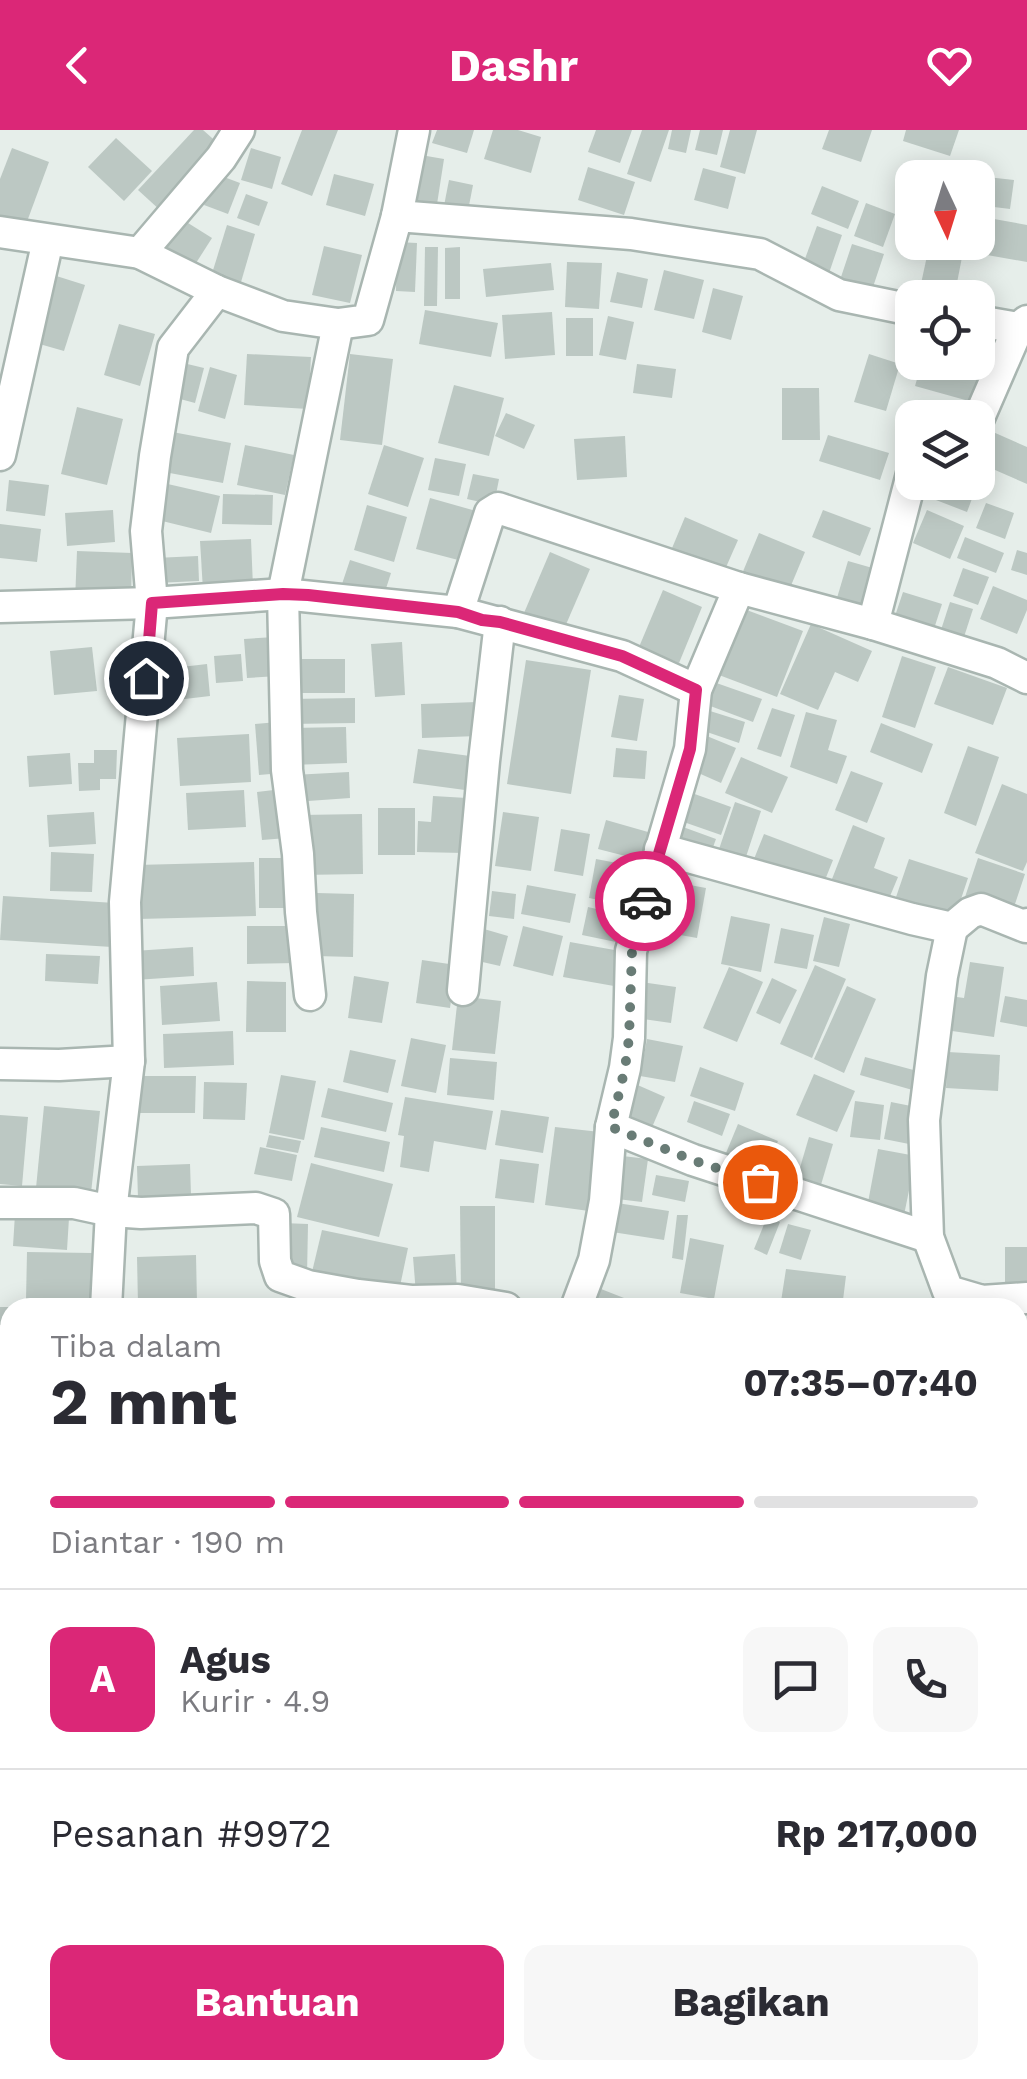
<!DOCTYPE html>
<html lang="id">
<head>
<meta charset="utf-8">
<style>
  :root { --surface:#fff; --page:#f7f7f7; --text:#2b2b33; --muted:#7c7c81; --line:#e1e1e2; --accent:#db2777 }
  body { margin:0; font-family:"Work Sans",sans-serif; background:var(--page); color:var(--text); height:100vh; display:flex; flex-direction:column; font-size:38px; white-space:nowrap }
  * { box-sizing:border-box; margin:0 }
  p { font-size:32px; color:var(--muted) }
  .icon { flex:none; width:55px; height:55px; fill:none; stroke:currentColor; stroke-width:2; stroke-linecap:round; stroke-linejoin:round }
  .map { position:relative; flex:1; overflow:hidden }
  .details { position:absolute; left:0px; top:1168px; width:1028px; height:782px; display:flex; flex-direction:column; background:var(--surface); border-radius:30px 30px 0 0; box-shadow:0 5px 25px #0003 }
  .details>* { flex:none }
  .needle { width:65px; rotate:176deg }
  .tools { position:absolute; left:895px; top:30px; display:grid; gap:20px }
  .tools a { display:grid; place-items:center; width:100px; height:100px; border-radius:20px; background:var(--surface); box-shadow:0 5px 25px #0003; font-size:50px }
  .pin { position:absolute; display:grid; place-items:center; width:85px; height:85px; color:#fff; margin:-42px; border:5px solid #fff; border-radius:50%; box-shadow:0 2px 10px #0007 }
  .courier { position:absolute; display:grid; place-items:center; width:100px; height:100px; margin:-50px; border:8px solid #db2777; border-radius:50%; background:#fff; color:#222; box-shadow:0 2px 12px #0007 }
  .overview em { font-style:normal; font-weight:700 }
  .overview div { display:flex; flex-direction:column-reverse }
  .overview { display:flex; align-items:center; justify-content:space-between; height:170px; padding:0 50px }
  h1 { font-size:65px; font-weight:700; line-height:75px }
  .bar { display:grid; grid-template-columns:repeat(4,1fr); gap:15px 10px; align-content:center; height:120px; padding:0 50px }
  .bar i { height:12px; border-radius:8px; background:var(--line) }
  .bar .active { background:var(--accent) }
  .bar p { grid-column:span 4 }
  .line { display:flex; align-items:center; gap:25px; padding:0 50px; border-top:2px solid var(--line) }
  .line div { flex:1 }
  .round { display:grid; place-items:center; flex:none; width:105px; height:105px; border-radius:20px; background:var(--page) }
  .primary-button { display:flex; gap:20px; margin-top:auto; padding:20px 50px }
  .primary-button a { flex:1; height:115px; border-radius:20px; background:var(--accent); color:#fff; font-size:40px; font-weight:700; line-height:115px; text-align:center }
  .primary-button a+a { background:var(--page); color:var(--text) }
  header { display:flex; justify-content:space-between; align-items:center; height:130px; padding:0 50px; background:var(--accent); color:#fff; font-size:45px; font-weight:700 }
  .map>svg:first-child { display:block }
</style>
</head>
<body>
<header><svg class="icon" aria-label="back" viewBox="0 0 24 24"><path d="M15 5l-7 7 7 7"/></svg>Dashr<svg class="icon" aria-label="heart" viewBox="0 0 24 24"><path d="M12 20l-8-8c-3-5 5-10 8-4 3-6 11-1 8 4z"/></svg></header>
<div class="map">
<svg width="1027" height="1949" viewBox="0 0 1027 1949">
  <rect width="100%" height="100%" fill="#e6eeea"/>
  <g fill="#bcc8c3">
    <polygon points="194,0 203,0 221,16 161,81 138,60"/>
    <polygon points="302,0 338,0 312,66 281,54"/>
    <polygon points="437,0 474,0 467,23 432,13"/>
    <polygon points="493,0 518,0 541,7 531,43 484,29"/>
    <polygon points="596,0 632,0 620,33 588,22"/>
    <polygon points="642,0 669,0 651,52 627,44"/>
    <polygon points="672,0 691,0 686,23 668,19"/>
    <polygon points="700,0 723,0 717,25 695,20"/>
    <polygon points="730,0 757,0 745,44 720,37"/>
    <polygon points="829,0 872,0 861,32 822,19"/>
    <polygon points="906,0 959,0 950,26 903,11"/>
    <polygon points="116,8 152,41 124,71 88,37"/>
    <polygon points="12,18 49,32 25,97 0,87 0,49"/>
    <polygon points="251,18 281,27 272,59 241,50"/>
    <polygon points="415,24 444,29 435,87 406,83"/>
    <polygon points="588,37 635,52 624,85 578,70"/>
    <polygon points="703,38 736,47 728,79 694,70"/>
    <polygon points="216,44 240,53 228,84 204,75"/>
    <polygon points="334,44 374,54 365,86 326,75"/>
    <polygon points="978,46 1014,50 1010,79 978,75"/>
    <polygon points="449,50 473,55 466,91 442,86"/>
    <polygon points="822,56 859,71 848,99 811,84"/>
    <polygon points="246,64 268,72 259,96 237,88"/>
    <polygon points="866,73 895,84 883,117 854,106"/>
    <polygon points="180,88 212,108 189,144 157,124"/>
    <polygon points="994,89 1027,95 1027,132 987,125"/>
    <polygon points="227,95 255,104 239,159 210,150"/>
    <polygon points="817,96 842,105 828,146 802,137"/>
    <polygon points="397,112 417,113 415,162 396,161"/>
    <polygon points="930,112 965,112 954,168 939,168 919,163"/>
    <polygon points="852,114 884,124 871,163 839,153"/>
    <polygon points="324,116 362,125 350,173 312,165"/>
    <polygon points="425,117 438,117 437,176 424,176"/>
    <polygon points="460,117 460,169 445,169 445,118"/>
    <polygon points="567,132 602,133 599,179 565,177"/>
    <polygon points="551,133 554,160 486,167 483,139"/>
    <polygon points="664,140 704,150 694,189 654,180"/>
    <polygon points="617,142 648,149 642,178 610,172"/>
    <polygon points="50,144 85,155 64,221 29,211"/>
    <polygon points="713,158 743,166 731,210 702,202"/>
    <polygon points="425,180 498,193 491,227 419,214"/>
    <polygon points="552,182 555,225 505,229 502,185"/>
    <polygon points="608,186 634,192 626,230 599,225"/>
    <rect x="566" y="188" width="27" height="38"/>
    <polygon points="119,194 155,204 140,256 104,245"/>
    <polygon points="247,224 311,227 308,279 244,275"/>
    <polygon points="350,224 393,229 382,315 340,310"/>
    <polygon points="869,224 900,234 886,281 854,272"/>
    <polygon points="179,232 204,238 195,273 169,266"/>
    <polygon points="922,232 955,232 985,241 976,273 915,256"/>
    <polygon points="637,234 676,239 672,268 633,263"/>
    <polygon points="210,237 237,245 225,289 198,281"/>
    <polygon points="454,255 504,268 489,326 438,313"/>
    <polygon points="782,258 819,258 820,310 782,310"/>
    <polygon points="77,277 123,289 107,355 61,344"/>
    <polygon points="506,283 535,295 524,319 495,306"/>
    <polygon points="167,301 231,313 223,353 159,341"/>
    <polygon points="993,302 1027,317 1027,354 979,333"/>
    <polygon points="828,305 889,323 880,350 819,331"/>
    <polygon points="625,306 627,347 577,350 574,309"/>
    <polygon points="245,315 294,325 285,365 237,355"/>
    <polygon points="384,315 424,328 408,377 368,364"/>
    <polygon points="435,328 466,334 459,366 428,360"/>
    <polygon points="473,344 499,349 494,375 467,369"/>
    <polygon points="9,350 49,355 45,386 6,381"/>
    <polygon points="159,352 220,366 211,403 150,388"/>
    <polygon points="928,352 962,352 976,358 967,382 923,365"/>
    <polygon points="223,364 273,365 272,395 222,394"/>
    <polygon points="430,368 476,381 462,431 416,419"/>
    <polygon points="986,373 1014,383 1005,409 976,398"/>
    <polygon points="367,375 407,387 394,432 354,420"/>
    <polygon points="113,380 115,412 67,416 65,383"/>
    <polygon points="823,380 871,398 860,426 812,407"/>
    <polygon points="927,380 964,396 950,429 913,413"/>
    <polygon points="685,387 738,410 723,444 670,423"/>
    <polygon points="0,394 41,399 37,432 0,428"/>
    <polygon points="759,403 805,422 785,470 739,451"/>
    <polygon points="965,407 1004,423 996,443 957,428"/>
    <polygon points="251,409 253,457 203,460 200,411"/>
    <polygon points="1017,420 1027,423 1027,445 1011,440"/>
    <polygon points="77,421 132,423 131,472 75,471"/>
    <polygon points="550,422 590,439 561,506 521,490"/>
    <polygon points="198,426 199,451 156,453 155,428"/>
    <polygon points="350,430 391,443 382,471 341,457"/>
    <polygon points="848,431 876,439 863,486 834,478"/>
    <polygon points="963,438 989,447 978,475 953,466"/>
    <polygon points="993,456 1027,470 1027,480 1017,504 980,489"/>
    <polygon points="663,460 702,477 679,533 639,517"/>
    <polygon points="903,462 942,474 932,505 893,492"/>
    <polygon points="950,472 973,479 963,510 940,503"/>
    <polygon points="744,479 803,501 777,567 719,545"/>
    <polygon points="811,494 872,521 858,552 835,542 818,580 780,564"/>
    <polygon points="275,507 278,546 247,548 244,509"/>
    <polygon points="402,512 405,565 375,567 371,514"/>
    <polygon points="92,517 97,561 54,565 50,521"/>
    <polygon points="241,524 243,551 216,553 214,526"/>
    <polygon points="902,526 936,537 915,598 882,587"/>
    <polygon points="292,529 345,529 345,563 293,563"/>
    <polygon points="526,530 591,540 571,664 507,654"/>
    <polygon points="207,534 210,566 168,571 164,539"/>
    <polygon points="948,537 1007,558 993,595 934,574"/>
    <polygon points="705,549 762,569 753,592 697,571"/>
    <polygon points="619,565 644,569 637,611 611,607"/>
    <polygon points="355,568 355,593 290,594 289,569"/>
    <polygon points="477,572 478,606 422,608 421,574"/>
    <polygon points="772,578 795,585 781,627 757,619"/>
    <polygon points="710,581 745,592 739,613 704,601"/>
    <polygon points="806,582 837,590 828,620 847,626 837,654 790,637"/>
    <polygon points="278,592 282,643 259,645 255,594"/>
    <polygon points="881,593 933,614 922,643 870,622"/>
    <polygon points="346,597 347,633 291,635 290,598"/>
    <polygon points="249,604 251,652 180,656 177,608"/>
    <polygon points="702,604 736,618 721,653 687,638"/>
    <polygon points="968,616 999,627 976,696 944,683"/>
    <polygon points="616,618 647,621 645,649 613,647"/>
    <polygon points="418,619 470,626 465,660 413,653"/>
    <polygon points="94,620 117,620 116,649 100,649 100,660 79,661 78,633 94,633"/>
    <polygon points="70,623 72,654 29,657 27,626"/>
    <polygon points="741,627 788,647 772,683 725,663"/>
    <polygon points="851,641 883,653 867,693 835,680"/>
    <polygon points="349,642 350,668 294,672 293,645"/>
    <polygon points="1002,654 1027,664 1027,732 1023,741 975,723"/>
    <polygon points="282,659 287,708 262,710 257,662"/>
    <polygon points="244,660 246,697 188,700 186,663"/>
    <polygon points="689,662 731,677 721,705 678,690"/>
    <polygon points="433,666 467,668 464,723 417,722 418,691 431,692"/>
    <polygon points="735,672 761,681 743,736 716,728"/>
    <rect x="378" y="678" width="37" height="47"/>
    <polygon points="94,682 96,714 49,717 47,685"/>
    <polygon points="503,682 539,687 531,741 495,736"/>
    <polygon points="362,684 363,744 301,745 301,685"/>
    <polygon points="606,690 648,702 641,730 598,719"/>
    <polygon points="672,693 716,709 709,728 665,712"/>
    <polygon points="853,695 885,708 874,738 898,747 888,771 832,749"/>
    <polygon points="561,699 590,704 583,746 554,741"/>
    <polygon points="764,704 833,730 823,755 754,729"/>
    <polygon points="51,722 94,724 92,762 50,761"/>
    <rect x="259" y="728" width="34" height="50"/>
    <polygon points="978,728 1025,744 1012,783 965,767"/>
    <polygon points="596,729 638,737 630,776 589,768"/>
    <polygon points="909,729 968,748 953,793 894,773"/>
    <polygon points="254,732 256,786 138,789 136,735"/>
    <polygon points="668,751 706,758 697,808 658,801"/>
    <polygon points="527,755 576,764 570,793 521,784"/>
    <polygon points="492,761 516,764 514,789 489,786"/>
    <polygon points="317,763 354,764 353,827 316,826"/>
    <polygon points="3,766 115,773 112,817 0,810"/>
    <polygon points="588,777 622,785 616,812 582,805"/>
    <polygon points="731,786 770,794 761,842 721,834"/>
    <polygon points="824,787 850,794 839,837 813,831"/>
    <polygon points="247,796 297,796 297,833 247,834"/>
    <polygon points="523,796 563,806 553,846 513,836"/>
    <polygon points="781,798 814,805 807,839 774,833"/>
    <polygon points="484,799 508,806 500,836 478,831"/>
    <polygon points="570,812 620,821 614,856 563,847"/>
    <polygon points="193,817 194,846 135,850 134,821"/>
    <polygon points="46,824 100,826 98,854 45,851"/>
    <polygon points="422,830 456,835 450,878 416,873"/>
    <polygon points="970,832 1004,837 994,907 938,899 943,865 964,868"/>
    <polygon points="815,835 846,849 812,928 780,914"/>
    <polygon points="729,837 763,852 737,912 703,898"/>
    <polygon points="354,846 389,852 382,893 348,888"/>
    <polygon points="772,848 797,860 780,894 756,883"/>
    <polygon points="247,851 286,852 286,902 246,902"/>
    <polygon points="217,852 220,891 162,895 160,856"/>
    <polygon points="641,852 676,857 671,893 636,888"/>
    <polygon points="847,856 876,869 844,943 814,929"/>
    <polygon points="458,866 501,871 495,924 452,920"/>
    <polygon points="1005,866 1027,870 1027,897 1000,892"/>
    <polygon points="233,901 234,935 164,938 163,904"/>
    <polygon points="411,908 446,915 436,963 401,956"/>
    <polygon points="647,909 683,916 675,952 640,946"/>
    <polygon points="350,920 396,930 388,963 343,952"/>
    <polygon points="948,922 1000,925 998,961 946,958"/>
    <polygon points="865,927 921,942 916,961 860,945"/>
    <polygon points="450,928 497,932 494,970 447,965"/>
    <polygon points="700,937 744,953 735,981 690,966"/>
    <polygon points="814,944 855,961 837,1002 796,985"/>
    <polygon points="281,945 316,951 304,1010 269,1003"/>
    <polygon points="136,946 196,946 195,983 136,983"/>
    <polygon points="204,952 247,953 245,990 203,989"/>
    <polygon points="633,953 665,967 650,1002 618,988"/>
    <polygon points="328,958 393,973 386,1002 321,987"/>
    <polygon points="405,967 493,981 486,1020 434,1011 429,1042 400,1037 404,1006 398,1005"/>
    <polygon points="694,971 730,984 722,1006 687,992"/>
    <polygon points="855,971 884,975 880,1010 850,1007"/>
    <polygon points="891,972 921,978 914,1015 884,1009"/>
    <polygon points="44,976 100,981 91,1063 36,1058"/>
    <polygon points="501,980 549,987 543,1023 495,1015"/>
    <polygon points="0,985 28,987 22,1056 0,1054"/>
    <polygon points="738,994 778,1011 767,1039 726,1023"/>
    <polygon points="321,997 390,1012 384,1042 314,1027"/>
    <polygon points="555,997 600,1002 589,1081 545,1075"/>
    <polygon points="269,1005 301,1011 298,1023 266,1017"/>
    <polygon points="809,1007 833,1014 818,1065 794,1058"/>
    <polygon points="260,1017 297,1025 292,1051 254,1044"/>
    <polygon points="878,1019 916,1026 903,1090 866,1083"/>
    <polygon points="614,1025 648,1029 642,1072 609,1068"/>
    <polygon points="500,1029 539,1034 534,1073 495,1068"/>
    <polygon points="311,1033 393,1054 379,1107 297,1087"/>
    <polygon points="190,1034 191,1066 138,1069 137,1036"/>
    <polygon points="656,1045 689,1051 685,1072 652,1065"/>
    <polygon points="617,1073 669,1081 664,1110 612,1102"/>
    <polygon points="460,1076 495,1076 495,1163 461,1163"/>
    <polygon points="15,1084 69,1088 67,1120 13,1116"/>
    <polygon points="677,1085 688,1085 683,1130 672,1128"/>
    <polygon points="767,1087 780,1092 767,1125 754,1119"/>
    <polygon points="282,1093 308,1094 307,1146 280,1145"/>
    <polygon points="788,1094 811,1100 801,1130 779,1123"/>
    <polygon points="322,1100 408,1118 399,1161 312,1142"/>
    <polygon points="690,1108 724,1115 714,1169 680,1163"/>
    <rect x="1005" y="1117" width="22" height="42"/>
    <polygon points="27,1122 92,1123 91,1172 26,1171"/>
    <polygon points="455,1124 457,1161 416,1164 413,1127"/>
    <polygon points="196,1125 197,1172 138,1174 137,1127"/>
    <polygon points="786,1139 846,1146 842,1178 780,1178"/>
    <polygon points="601,1159 647,1177 647,1178 593,1178"/>
    <rect x="0" y="1177" width="10" height="30"/>
    <polygon points="2,1312 10,1313 10,1355 1,1355"/>
    <polygon points="0,1480 5,1480 6,1510 0,1511"/>
    <polygon points="1021,1485 1027,1488 1027,1542 1018,1537 1018,1491"/>
    <polygon points="0,1578 10,1578 10,1650 0,1649"/>
    <polygon points="1027,1813 1027,1865 1018,1866 1018,1814"/>
    <polygon points="28,1940 67,1940 65,1949"/>
    <polygon points="145,1940 183,1940 180,1949 142,1949"/>
    <polygon points="223,1940 256,1940 253,1949 220,1949"/>
    <polygon points="412,1940 445,1940 441,1949 420,1949 410,1946"/>
    <polygon points="884,1940 904,1940 906,1949 855,1949 854,1944"/>
  </g>
  <g fill="none" stroke-linecap="round" stroke-linejoin="round">
    <defs>
      <g id="street">
        <polyline points="397,86 414,0"/>
        <polyline points="0,102 140,123 217,161 283,186 338,194 368,190 397,86 631,104 760,124 839,165 912,180"/>
        <polyline points="140,123 221,28 239,0"/>
        <polyline points="978,191 1018,198 1027,191"/>
        <polyline points="978,290 1018,198"/>
        <polyline points="0,325 48,110"/>
        <polyline points="0,477 152,473 283,464 458,482 622,526 696,560"/>
        <polyline points="458,482 490,383 498,378 739,458 873,494 997,533 1027,548"/>
        <polyline points="873,494 912,344"/>
        <polyline points="660,719 912,789 952,798 970,783 981,779 1026,797 1027,794"/>
        <polyline points="952,798 942,846 924,990 928,1107 948,1161 982,1171 1027,1168"/>
        <polyline points="463,860 484,631 500,492"/>
        <polyline points="310,865 301,782 298,724 287,640 283,464 338,194"/>
        <polyline points="0,934 59,935 129,931"/>
        <polyline points="611,997 693,1030 928,1107"/>
        <polyline points="0,1073 74,1073 111,1081 141,1083 256,1078 274,1084 275,1131 280,1146 308,1156 358,1165 411,1171 458,1170 506,1178"/>
        <polyline points="106,1178 111,1081 129,931 125,772 152,473 146,401 155,326 173,218 217,161"/>
        <polyline points="576,1178 594,1130 605,1071 611,997 625,938 629,908 631,821 690,619 696,560 739,458"/>
        <polyline points="0,1210 10,1211"/>
        <polyline points="1027,1301 1027,1303"/>
        <polyline points="0,1361 10,1361"/>
        <polyline points="1018,1418 1027,1418"/>
        <polyline points="0,1529 10,1528"/>
        <polyline points="1023,1658 1027,1642"/>
        <polyline points="0,1843 10,1845"/>
        <polyline points="1018,1899 1027,1899"/>
        <polyline points="365,1940 377,1949"/>
        <polyline points="320,1949 324,1940"/>
        <polyline points="790,1949 791,1940"/>
      </g>
    </defs>
    <use href="#street" stroke="#a9b6b1" stroke-width="35"/>
    <use href="#street" stroke="#fff" stroke-width="30"/>
  </g>
  <g fill="none" stroke-linecap="round" stroke-linejoin="round">
    <polyline stroke="#697c76" stroke-width="10" stroke-dasharray="0 18" points="645,771 632,821 629,908 625,938 611,997 692,1030 760,1052"/>
    <polyline stroke="#db2777" stroke-width="12" points="146,548 152,473 283,464 308,465 458,482 482,490 500,492 622,526 696,560 690,619 645,771"/>
  </g>
</svg>
<div class="tools">
<a><svg class="needle" viewBox="-14 -14 28 28"><path d="M0-13l5 13h-10z" fill="#e53935"/><path d="M0 13l5-13h-10z" fill="#7c7c81"/></svg></a>
<a><svg class="icon" aria-label="locate" viewBox="0 0 24 24"><circle cx="12" cy="12" r="6"/><path d="M12 2v4M12 18v4M2 12h4M18 12h4"/></svg></a>
<a><svg class="icon" aria-label="layers" viewBox="0 0 24 24"><path d="M12 4l9 5-9 5-9-5zM3 14l9 5 9-5"/></svg></a>
</div>
<div class="pin" style="left:760px;top:1052px;background:#ea580c"><svg class="icon" aria-label="bag" viewBox="0 0 24 24"><path d="M5 8h14l-1 12H6zM9 8a3 3 0 0 1 6 0"/></svg></div>
<div class="pin" style="left:146px;top:548px;background:#1f2937"><svg class="icon" aria-label="home" viewBox="0 0 24 24"><path d="M3 11l9-7 9 7M6 9v11h12V9"/></svg></div>
<div class="courier" style="left:645px;top:771px"><svg class="icon" aria-label="car" viewBox="0 0 24 24"><path d="M5 17H2v-5l4-1 3-4h7l3 4 3 1v5h-3M9 17h6M6 11h13"/><circle cx="7" cy="17" r="2"/><circle cx="17" cy="17" r="2"/></svg></div>
<section class="details">
<div class="overview"><div><h1>2 mnt</h1><p>Tiba dalam</p></div><em>07:35–07:40</em></div>
<div class="bar"><i class="active"></i><i class="active"></i><i class="active"></i><i></i><p>Diantar · 190 m</p></div>
<div class="line" style="height:180px"><b class="round" style="background:var(--accent);color:#fff">A</b><div><b>Agus</b><p>Kurir · 4.9</p></div><a class="round"><svg class="icon" aria-label="chat" viewBox="0 0 24 24"><path d="M4 5h16v11H9l-5 4z"/></svg></a><a class="round"><svg class="icon" aria-label="phone" viewBox="0 0 24 24"><path d="M5 4h4l2 5-3 2q2 4 5 5l2-3 5 2v4C11 20 4 13 5 4z"/></svg></a></div>
<div class="line" style="height:130px"><div>Pesanan #9972</div><b>Rp 217,000</b></div>
<div class="primary-button"><a>Bantuan</a><a>Bagikan</a></div>
</section>
</div>
</body>
</html>
